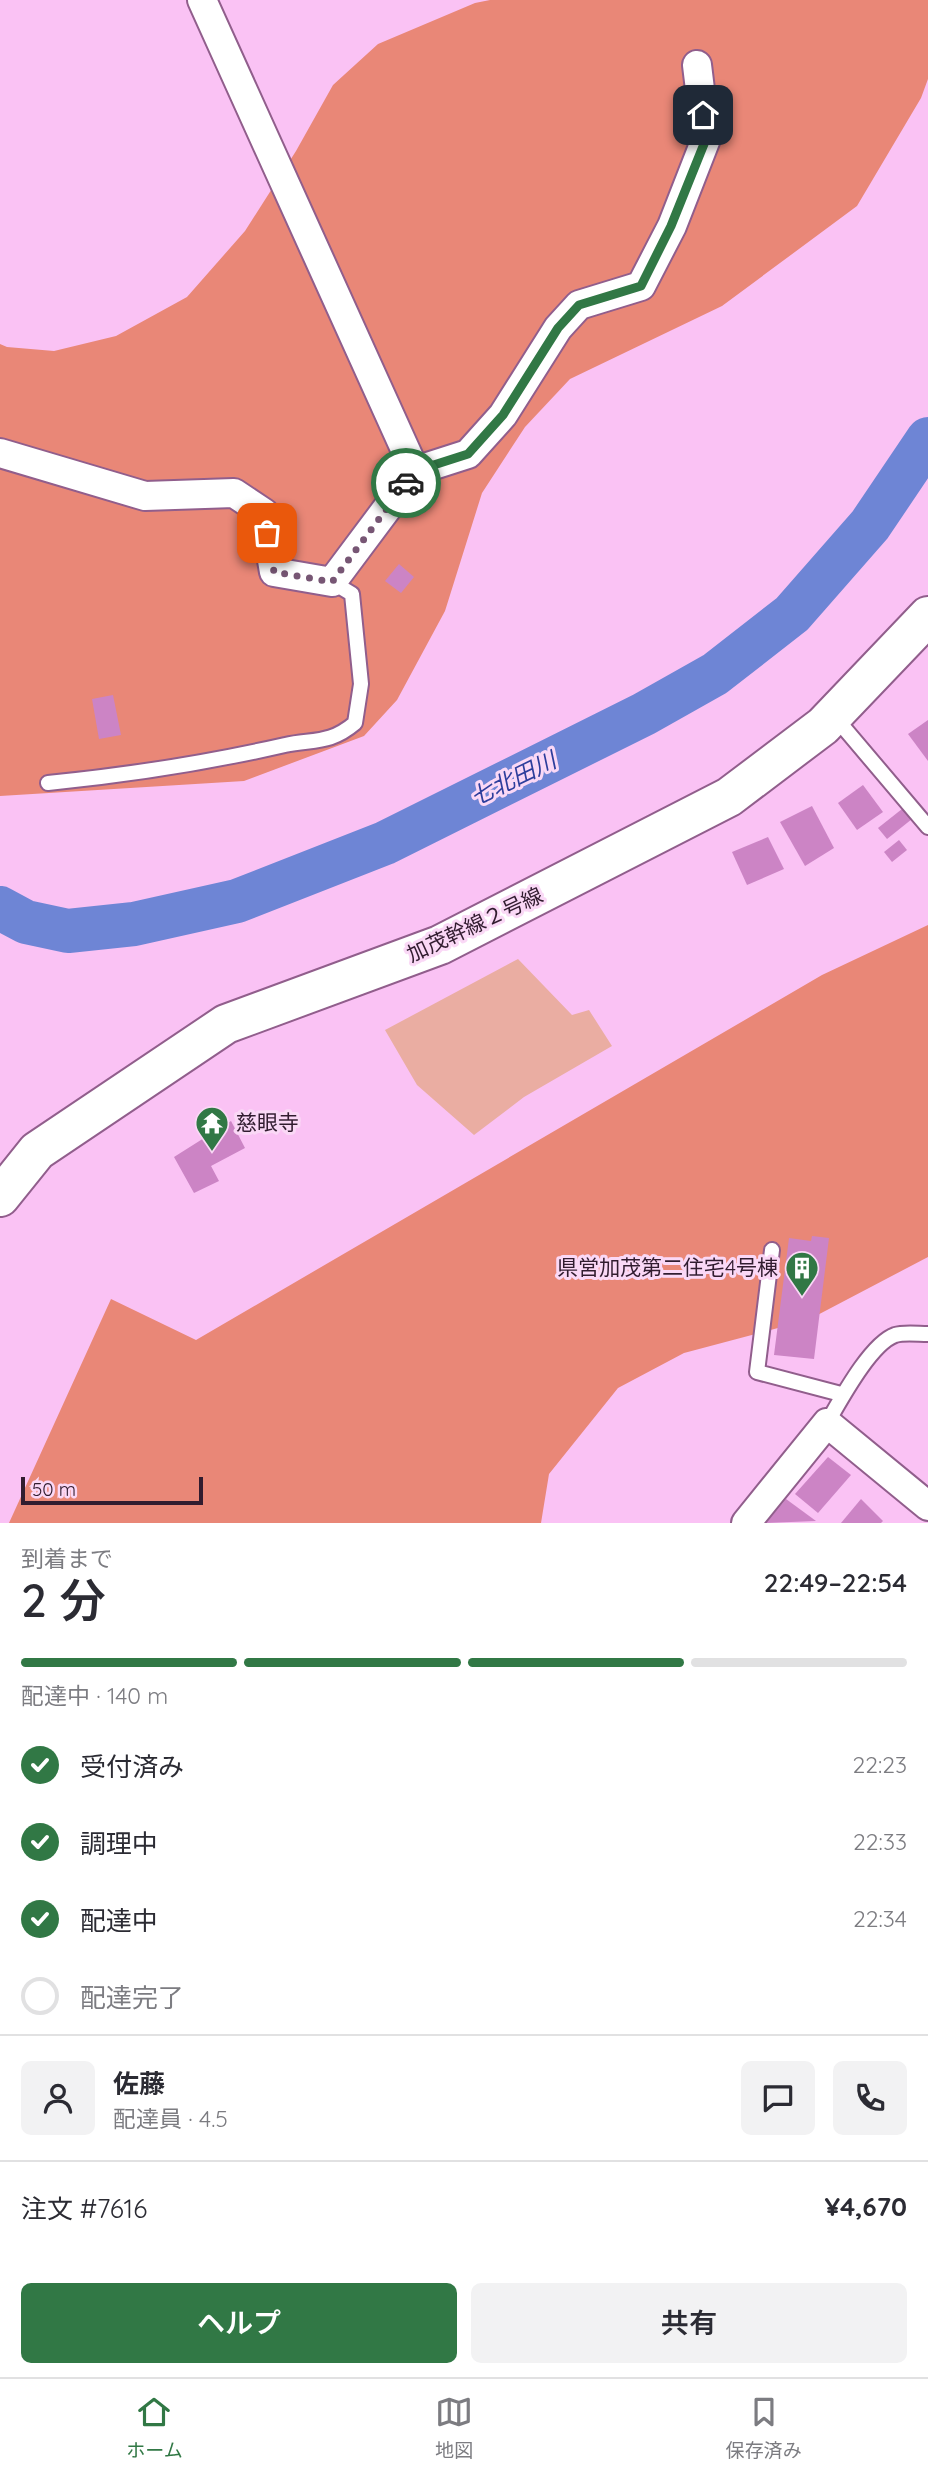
<!DOCTYPE html>
<html lang="ja">
<head>
<meta charset="utf-8">
<style>
  :root { --surface:#fff; --page:#f2f2f3; --text:#2b2b33; --muted:#7c7c81; --line:#e1e1e2; --accent:#317845 }
  body { margin:0; font-family:Quicksand,"Noto Sans JP",sans-serif; background:var(--page); color:var(--text); height:100vh; display:flex; flex-direction:column; font-size:26px; white-space:nowrap }
  * { box-sizing:border-box; margin:0 }
  p { font-size:23px; color:var(--muted) }
  .icon { flex:none; width:38px; height:38px; fill:none; stroke:currentColor; stroke-width:2; stroke-linecap:round; stroke-linejoin:round }
  .map { position:relative; height:1523px; overflow:hidden }
  .side { display:flex; flex-direction:column; background:var(--surface); flex:1 }
  .side>* { flex:none }
  .scale { position:absolute; left:21px; bottom:18px; width:182px; box-sizing:border-box; padding-left:7px; border:4px solid #311c2f; border-top:0; font-size:19px; line-height:24px; white-space:nowrap; color:#311c2f; -webkit-text-stroke:5px #fad8f6; paint-order:stroke }
  .pin { position:absolute; display:grid; place-items:center; width:60px; height:60px; color:#fff; margin:-30px; border-radius:14px; box-shadow:0 4px 10px #0006 }
  .courier { position:absolute; display:grid; place-items:center; width:70px; height:70px; margin:-35px; border:5px solid #317845; border-radius:50%; background:#fff; color:#222; box-shadow:0 2px 9px #0007 }
  .summary em { font-style:normal; font-weight:600 }
  .summary div { display:flex; flex-direction:column-reverse }
  .summary { display:flex; align-items:center; justify-content:space-between; height:119px; padding:0 21px }
  h1 { font-size:46px; font-weight:600; line-height:52px }
  .bar { display:grid; grid-template-columns:repeat(4,1fr); gap:10px 7px; align-content:center; height:84px; padding:0 21px }
  .bar i { height:9px; border-radius:5px; background:var(--line) }
  .bar .selected { background:var(--accent) }
  .bar p { grid-column:span 4 }
  .line { display:flex; align-items:center; gap:18px; padding:0 21px; border-top:2px solid var(--line) }
  .line div { flex:1 }
  .round { display:grid; place-items:center; flex:none; width:74px; height:74px; border-radius:10px; background:var(--page) }
  ol { padding:0 21px; list-style:none }
  li { display:flex; align-items:center; gap:21px; height:77px }
  li p { margin-inline-start:auto }
  li .icon { padding:7px; border-radius:50%; background:var(--accent); color:#fff; stroke-width:4 }
  li:last-child { color:var(--muted) }
  li i { width:38px; height:38px; border:4px solid var(--line); border-radius:50% }
  .cta { display:flex; gap:14px; margin-top:auto; padding:14px 21px }
  .cta a { flex:1; height:80px; border-radius:10px; background:var(--accent); color:#fff; font-size:28px; font-weight:600; line-height:80px; text-align:center }
  .cta a+a { background:var(--page); color:var(--text) }
  .tab-bar { display:flex; justify-content:space-around; align-items:center; height:98px; border-top:2px solid var(--line); background:var(--surface); font-size:19px; color:var(--muted) }
  .tab-bar a { display:grid; justify-items:center; gap:4px }
  .tab-bar .selected { color:var(--accent) }
  .map>svg:first-child { display:block }
</style>
</head>
<body>
<div class="map">
<svg width="928" height="1523" viewBox="0 0 928 1523">
  <rect width="100%" height="100%" fill="#fac2f4"/>
  <polygon fill="#eaada2" points="518,959 572,1015 589,1010 612,1046 524,1097 474,1135 417,1085 385,1030"/>
  <g fill="#e98777">
    <polygon points="490,0 928,0 928,79 921,98 857,206 722,306 570,379 525,427 482,493 445,611 397,700 364,736 244,781 0,796 0,344 7,347 54,351 116,336 187,297 245,231 296,151 333,85 378,44 475,3"/>
    <polygon points="928,925 928,1257 808,1320 684,1353 618,1388 549,1474 541,1523 9,1523 111,1299 196,1340 822,975"/>
  </g>
  <g fill="none" stroke-linecap="round" stroke-linejoin="round">
    <polyline stroke="#6e85d5" stroke-width="44" points="0,908 26,922 68,931 134,924 237,901 385,843 644,714 715,674 792,614 870,525 928,439"/>
  </g>
  <g fill="#cc84c5">
    <polygon points="399,564 414,577 401,593 385,581"/>
    <polygon points="113,695 121,735 99,739 92,699"/>
    <polygon points="928,720 928,761 908,734"/>
    <polygon points="863,785 883,812 857,830 838,803"/>
    <polygon points="812,806 834,848 805,866 780,822"/>
    <polygon points="902,809 912,819 887,839 878,828"/>
    <polygon points="768,837 784,869 747,885 732,852"/>
    <polygon points="899,840 907,850 892,862 884,852"/>
    <polygon points="231,1121 245,1148 211,1166 219,1181 194,1193 174,1157"/>
    <polygon points="812,1236 829,1238 814,1359 774,1355 789,1238 811,1241"/>
    <polygon points="828,1457 851,1475 818,1513 795,1494"/>
    <polygon points="786,1499 816,1521 766,1523"/>
    <polygon points="861,1499 883,1521 881,1523 841,1523"/>
  </g>
  <g fill="none" stroke-linecap="round" stroke-linejoin="round">
    <defs>
      <g id="lane">
        <polyline points="834,716 928,827"/>
        <path d="M 48,783 C 128,775 206,763 285,745 C 315,739 330,744 355,723 L 361,684 L 352,594 L 332,582"/>
        <polyline points="772,1250 757,1372 841,1394"/>
        <path d="M 827,1423 C 840,1401 870,1344 895,1335 C 904,1332 918,1334 928,1334"/>
      </g>
      <g id="street">
        <polyline points="0,453 145,496 234,493 264,513 274,572 332,582 415,471 202,0"/>
        <polyline points="415,471 468,454 503,415 558,328 579,305 641,286 672,226 706,139 697,65"/>
        <polyline points="746,1523 827,1423 928,1506"/>
      </g>
      <polyline id="secondary" points="0,1197 37,1151 226,1024 440,945 729,797 823,726 928,616"/>
    </defs>
    <use href="#lane" stroke="#915e8c" stroke-width="18"/>
    <use href="#street" stroke="#915e8c" stroke-width="32"/>
    <use href="#secondary" stroke="#915e8c" stroke-width="42"/>
    <use href="#lane" stroke="#fff" stroke-width="14"/>
    <use href="#street" stroke="#fff" stroke-width="28"/>
    <use href="#secondary" stroke="#fff" stroke-width="38"/>
  </g>
  <g fill="none" stroke-linecap="round" stroke-linejoin="round">
    <polyline stroke="#775674" stroke-width="7" stroke-dasharray="0 12.6" points="267,533 274,572 332,582 406,483"/>
    <polyline stroke="#317845" stroke-width="9" points="406,483 415,471 468,454 503,415 558,328 579,305 641,286 671,226 706,139 703,115"/>
  </g>
  <defs>
    <symbol id="temple-pin" viewBox="-11 -11 22 30"><path d="M0 17L-7.5 6A9.5 9.5 0 1 1 7.5 6Z" fill="#317845" stroke="#fad8f6"/><path d="M0-6L5-2H3V0L6.5 2.5H4V6H1.5V3h-3V6H-4V2.5H-6.5L-3 0V-2H-5Z" fill="#fff"/></symbol>
    <symbol id="building-pin" viewBox="-11 -11 22 30"><path d="M0 17L-7.5 6A9.5 9.5 0 1 1 7.5 6Z" fill="#317845" stroke="#fad8f6"/><path d="M-4-6H4V6H1V3H-1V6H-4ZM-2.5-4.3h1.7v1.8h-1.7ZM.8-4.3h1.7v1.8H.8ZM-2.5-1h1.7V.8h-1.7ZM.8-1h1.7V.8H.8Z" fill="#fff"/></symbol>
  </defs>
  <g fill-rule="evenodd">
    <use href="#temple-pin" x="193" y="1104" width="38" height="52"/>
    <use href="#building-pin" x="783" y="1249" width="38" height="52"/>
  </g>
  <g text-anchor="middle" stroke-width="6" stroke-linejoin="round" paint-order="stroke">
    <g font-size="21" fill="#311c2f" stroke="#fad8f6">
      <text transform="translate(475 925) rotate(-25)" y="7">加茂幹線２号線</text>
    </g>
    <g font-size="21" fill="#311c2f" stroke="#fad8f6" text-anchor="start">
      <text x="236" y="1130">慈眼寺</text>
      <text x="778" y="1275" text-anchor="end">県営加茂第二住宅4号棟</text>
    </g>
    <g font-size="23" font-style="italic" fill="#2d3e9c" stroke="#fad8f6">
      <text transform="translate(513 779) rotate(-26)" y="8">七北田川</text>
    </g>
  </g>
</svg>
<div class="scale">50 m</div>
<div class="pin" style="left:267px;top:533px;background:#ea580c"><svg class="icon" aria-label="bag" viewBox="0 0 24 24"><path d="M5 8h14l-1 12H6zM9 8a3 3 0 0 1 6 0"/></svg></div>
<div class="pin" style="left:703px;top:115px;background:#1f2937"><svg class="icon" aria-label="home" viewBox="0 0 24 24"><path d="M3 11l9-7 9 7M6 9v11h12V9"/></svg></div>
<div class="courier" style="left:406px;top:483px"><svg class="icon" aria-label="car" viewBox="0 0 24 24"><path d="M5 17H2v-5l4-1 3-4h7l3 4 3 1v5h-3M9 17h6M6 11h13"/><circle cx="7" cy="17" r="2"/><circle cx="17" cy="17" r="2"/></svg></div>
</div>
<section class="side">
<div class="summary"><div><h1>2 分</h1><p>到着まで</p></div><em>22:49–22:54</em></div>
<div class="bar"><i class="selected"></i><i class="selected"></i><i class="selected"></i><i></i><p>配達中 · 140 m</p></div>
<ol>
<li><svg class="icon" aria-label="check" viewBox="0 0 24 24"><path d="M5 12l5 5 9-10"/></svg>受付済み<p>22:23</p></li>
<li><svg class="icon" aria-label="check" viewBox="0 0 24 24"><path d="M5 12l5 5 9-10"/></svg>調理中<p>22:33</p></li>
<li><svg class="icon" aria-label="check" viewBox="0 0 24 24"><path d="M5 12l5 5 9-10"/></svg>配達中<p>22:34</p></li>
<li><i></i>配達完了</li>
</ol>
<div class="line" style="height:126px"><a class="round"><svg class="icon" aria-label="person" viewBox="0 0 24 24"><circle cx="12" cy="8" r="4"/><path d="M4 21q1-7 8-7t8 7"/></svg></a><div><b>佐藤</b><p>配達員 · 4.5</p></div><a class="round"><svg class="icon" aria-label="chat" viewBox="0 0 24 24"><path d="M4 5h16v11H9l-5 4z"/></svg></a><a class="round"><svg class="icon" aria-label="phone" viewBox="0 0 24 24"><path d="M5 4h4l2 5-3 2q2 4 5 5l2-3 5 2v4C11 20 4 13 5 4z"/></svg></a></div>
<div class="line" style="height:91px"><div>注文 #7616</div><b>¥4,670</b></div>
<div class="cta"><a>ヘルプ</a><a>共有</a></div>
</section>
<nav class="tab-bar">
<a class="selected"><svg class="icon" aria-label="home" viewBox="0 0 24 24"><path d="M3 11l9-7 9 7M6 9v11h12V9"/></svg>ホーム</a>
<a><svg class="icon" aria-label="map" viewBox="0 0 24 24"><path d="M3 6l6-2 6 2 6-2v14l-6 2-6-2-6 2zM9 4v14M15 6v14"/></svg>地図</a>
<a><svg class="icon" aria-label="saved" viewBox="0 0 24 24"><path d="M7 4h10v16l-5-4-5 4z"/></svg>保存済み</a>
</nav>
</body>
</html>
